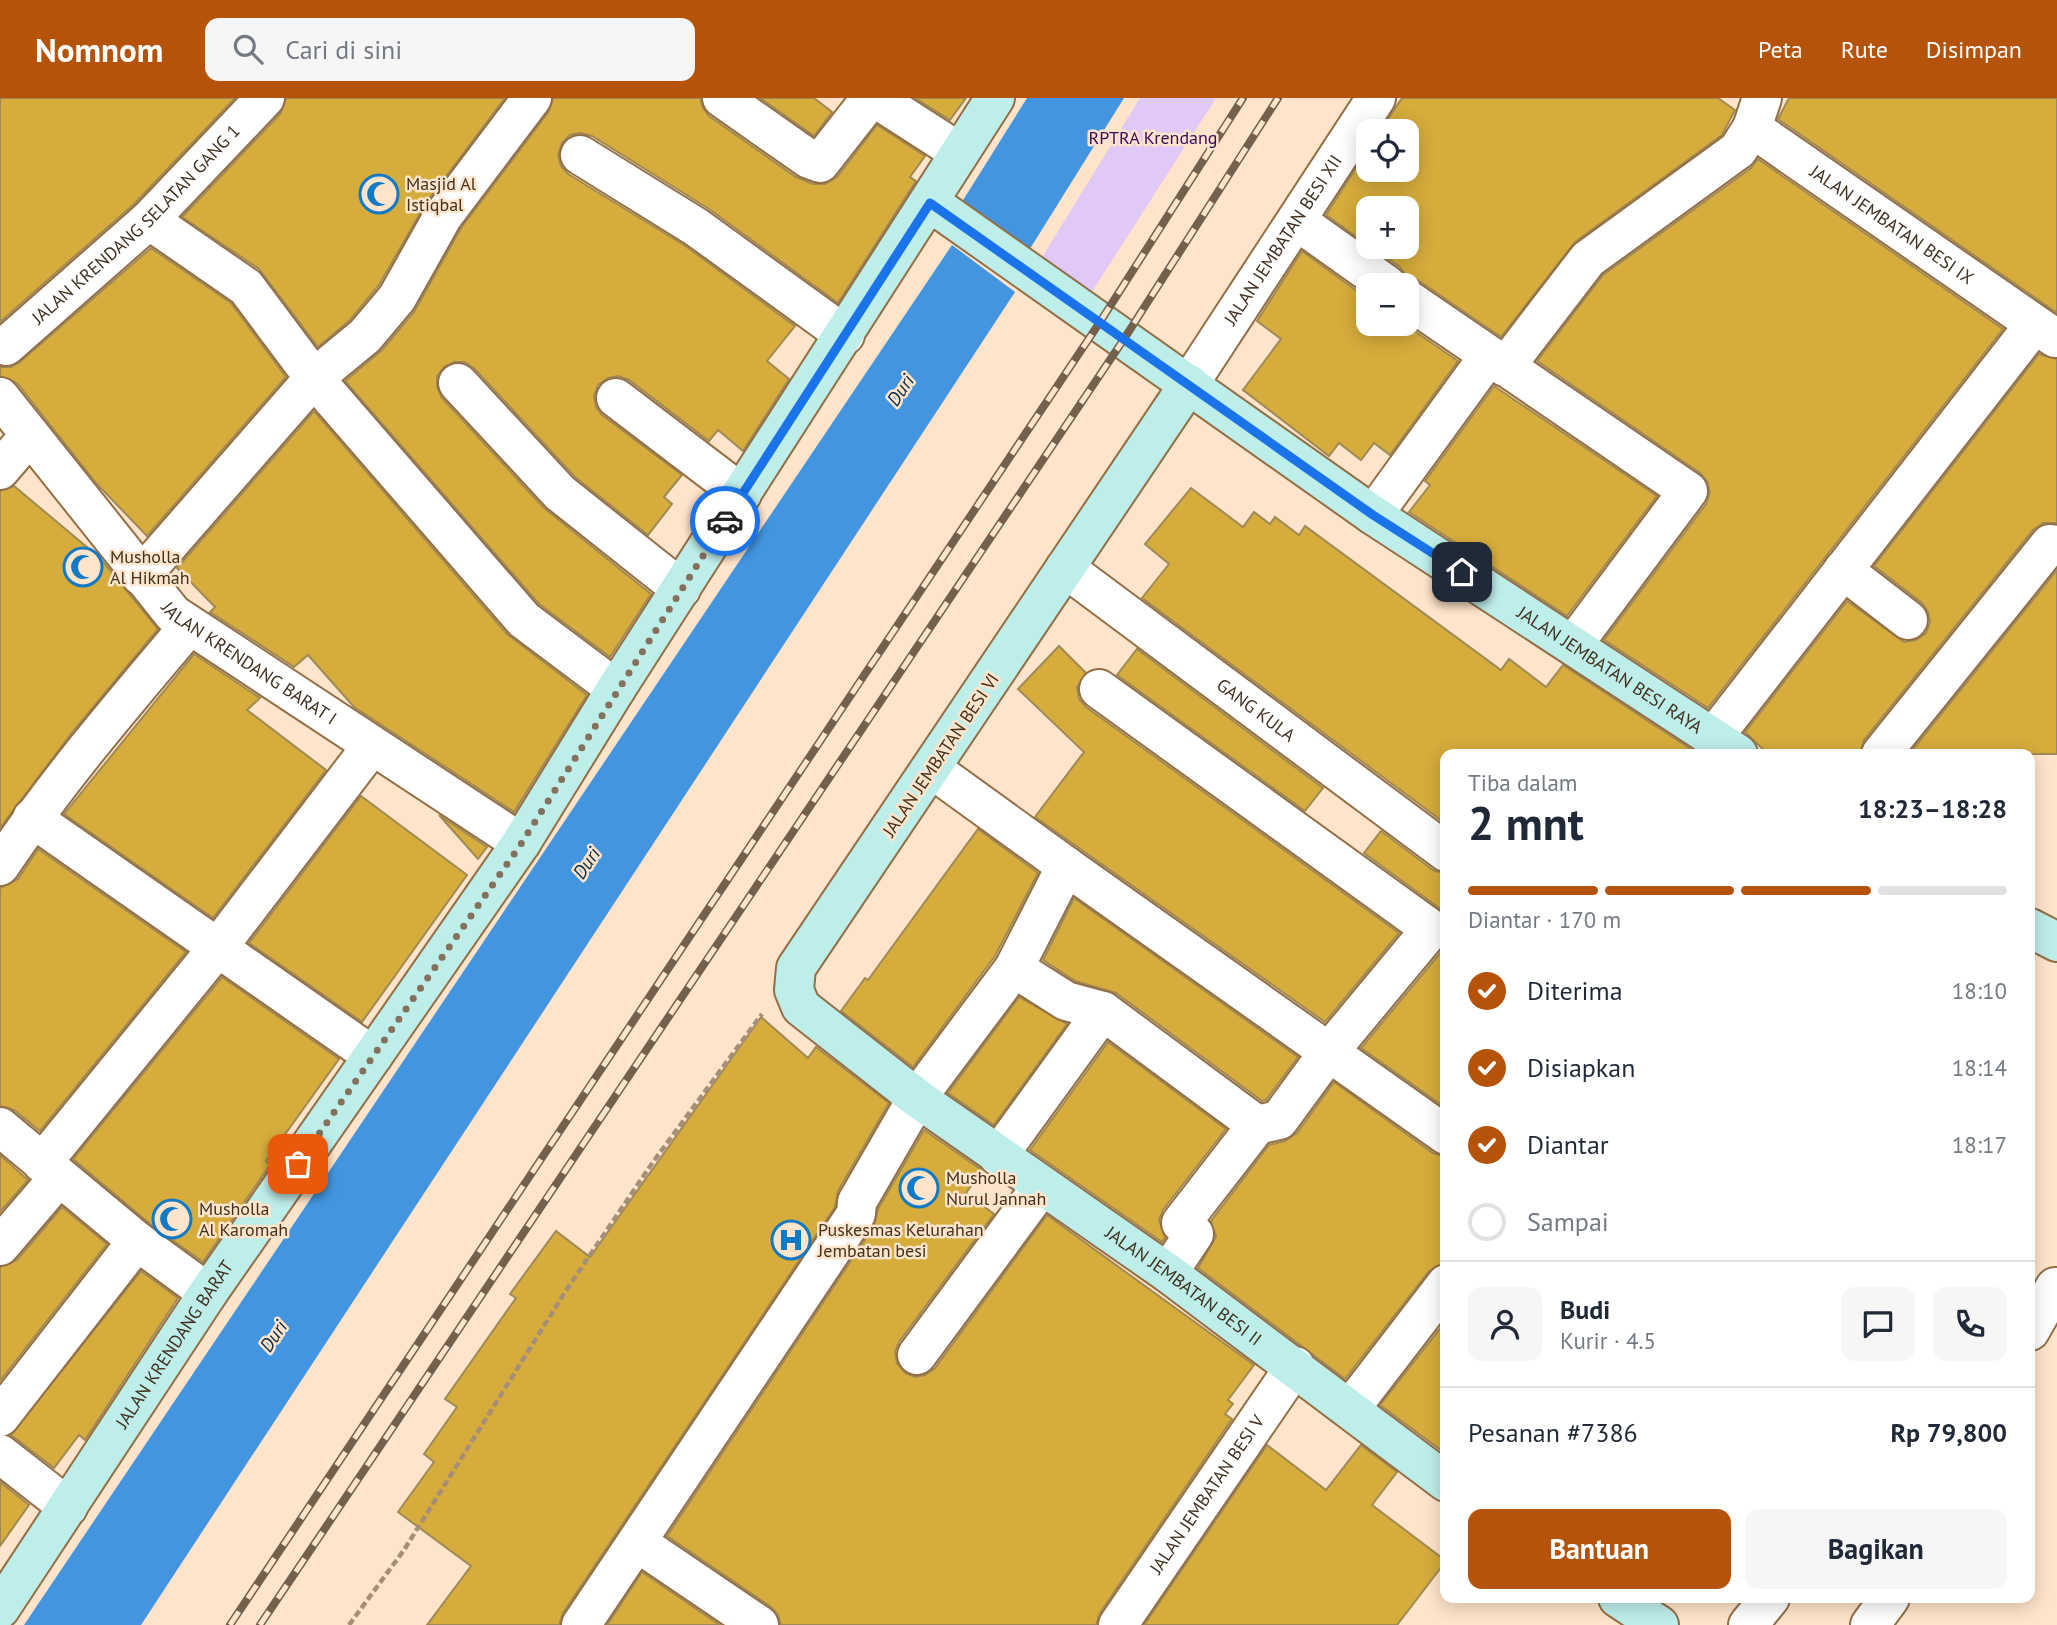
<!DOCTYPE html>
<html lang="id">
<head>
<meta charset="utf-8">
<style>
  :root { --surface:#fff; --page:#f6f6f7; --text:#1f2937; --muted:#747a83; --line:#e0e1e3; --accent:#b45309 }
  body { margin:0; font-family:"PT Sans",sans-serif; background:var(--page); color:var(--text); height:100vh; display:flex; flex-direction:column; font-size:26px; white-space:nowrap }
  * { box-sizing:border-box; margin:0 }
  p { font-size:23px; color:var(--muted) }
  .icon { flex:none; width:38px; height:38px; fill:none; stroke:currentColor; stroke-width:2; stroke-linecap:round; stroke-linejoin:round }
  .map { position:relative; flex:1; overflow:hidden }
  .panel { position:absolute; left:1440px; top:651px; width:595px; height:854px; display:flex; flex-direction:column; background:var(--surface); border-radius:14px; box-shadow:0 4px 18px #0003 }
  .panel>* { flex:none }
  .controls { position:absolute; left:1356px; top:21px; display:grid; gap:14px }
  .controls a { display:grid; place-items:center; width:63px; height:63px; border-radius:14px; background:var(--surface); box-shadow:0 4px 18px #0003; font-size:35px }
  .pin { position:absolute; display:grid; place-items:center; width:60px; height:60px; color:#fff; margin:-30px; border-radius:14px; box-shadow:0 4px 10px #0006 }
  .courier { position:absolute; display:grid; place-items:center; width:70px; height:70px; margin:-35px; border:5px solid #1a73e8; border-radius:50%; background:#fff; color:#222; box-shadow:0 2px 9px #0007 }
  .overview em { font-style:normal; font-weight:700 }
  .overview div { display:flex; flex-direction:column-reverse }
  .overview { display:flex; align-items:center; justify-content:space-between; height:119px; padding:0 28px }
  h1 { font-size:46px; font-weight:700; line-height:52px }
  .bar { display:grid; grid-template-columns:repeat(4,1fr); gap:10px 7px; align-content:center; height:84px; padding:0 28px }
  .bar i { height:9px; border-radius:5px; background:var(--line) }
  .bar .active { background:var(--accent) }
  .bar p { grid-column:span 4 }
  .line { display:flex; align-items:center; gap:18px; padding:0 28px; border-top:2px solid var(--line) }
  .line div { flex:1 }
  .round { display:grid; place-items:center; flex:none; width:74px; height:74px; border-radius:14px; background:var(--page) }
  ol { padding:0 28px; list-style:none }
  li { display:flex; align-items:center; gap:21px; height:77px }
  li p { margin-inline-start:auto }
  li .icon { padding:7px; border-radius:50%; background:var(--accent); color:#fff; stroke-width:4 }
  li:last-child { color:var(--muted) }
  li i { width:38px; height:38px; border:4px solid var(--line); border-radius:50% }
  .cta { display:flex; gap:14px; margin-top:auto; padding:14px 28px }
  .cta a { flex:1; height:80px; border-radius:14px; background:var(--accent); color:#fff; font-size:28px; font-weight:700; line-height:80px; text-align:center }
  .cta a+a { background:var(--page); color:var(--text) }
  header { display:flex; align-items:center; gap:42px; box-sizing:border-box; height:98px; padding:0 35px; background:var(--accent); color:#fff }
  header strong { font-size:33px }
  nav { display:flex; gap:38px; margin-inline-start:auto; font-size:24px }
  .search { width:490px; height:63px; background:var(--page); display:flex; align-items:center; gap:18px; box-sizing:border-box; padding:0 24px; border-radius:14px; color:var(--muted); font-size:26px }
  .map>svg:first-child { display:block }
</style>
</head>
<body>
<header>
<strong>Nomnom</strong>
<div class="search"><svg class="icon" aria-label="search" viewBox="0 0 24 24"><circle cx="10" cy="10" r="6"/><path d="M15 15l6 6"/></svg>Cari di sini</div>
<nav><a>Peta</a><a>Rute</a><a>Disimpan</a></nav>
</header>
<div class="map">
<svg width="2057" height="1527" viewBox="0 0 2057 1527">
  <rect width="100%" height="100%" fill="#fee4ca"/>
  <polygon fill="#e0c9f7" points="1140,0 1216,0 1086,203 1036,169"/>
  <g fill="#4295de">
    <polygon points="1027,0 1124,0 1023,162 955,115"/>
    <polygon points="952,147 1015,194 141,1527 24,1527"/>
  </g>
  <g fill="#d6ac3c" stroke="#9f8a55" stroke-width="2">
    <polygon points="0,0 235,0 134,106 0,224"/>
    <polygon points="286,0 505,0 426,105 379,187 350,222 318,249 259,171 182,119 281,15"/>
    <polygon points="553,0 700,0 703,10 709,18 796,79 813,86 825,86 837,79 877,27 925,58 910,79 916,83 838,205 709,111 592,38 580,35 570,37 562,45 558,57 561,68 568,76 684,147 795,228 767,263 789,281 743,353 718,332 709,343 629,282 618,278 608,280 598,287 594,298 596,309 602,317 682,377 664,399 672,406 648,437 575,379 474,270 464,264 454,264 444,269 437,278 437,289 442,300 544,410 651,496 610,559 539,506 345,283 382,252 414,214 461,130 549,13"/>
    <polygon points="760,0 814,0 832,14 814,38"/>
    <polygon points="915,0 966,0 950,22"/>
    <polygon points="1402,0 1718,0 1735,12 1722,37 1575,144 1501,239 1419,183 1407,179 1400,169 1371,149 1407,149 1407,110 1368,110 1368,147 1326,117 1368,51 1368,72 1407,72 1407,33 1380,33"/>
    <polygon points="1789,0 2057,0 2057,215 1778,21"/>
    <polygon points="1758,61 2003,231 1708,610 1604,542 1706,406 1710,395 1707,383 1700,375 1537,263 1603,177 1751,70"/>
    <polygon points="151,150 231,205 286,279 147,438 96,385 17,285 0,278 0,269 11,269 20,264"/>
    <polygon points="1302,153 1368,201 1368,226 1404,226 1458,263 1390,357 1374,345 1361,362 1339,345 1329,358 1243,292 1281,241 1257,223"/>
    <polygon points="2039,256 2057,261 2057,425 2043,425 2033,432 1864,642 1860,656 1768,656 1745,634 1847,503 1904,544 1916,542 1926,535 1930,524 1928,514 1922,505 1874,468"/>
    <polygon points="1494,288 1657,398 1567,518 1409,414 1430,387 1425,383"/>
    <polygon points="314,313 507,536 587,597 514,714 354,609 308,557 294,569 210,514 215,509 177,470"/>
    <polygon points="14,388 100,460 158,531 74,632 0,730 0,393"/>
    <polygon points="1191,390 1243,429 1254,414 1270,426 1275,419 1299,437 1305,428 1501,572 1509,561 1546,589 1563,567 1695,654 1446,656 1446,726 1142,500 1169,466 1145,446"/>
    <polygon points="2057,472 2057,656 1909,656"/>
    <polygon points="1059,548 1086,575 1077,589 1079,601 1086,609 1399,835 1325,924 1035,719 1084,654 1018,591"/>
    <polygon points="1137,551 1323,690 1305,713 1117,577"/>
    <polygon points="194,556 260,600 247,612 326,672 213,820 64,716"/>
    <polygon points="361,698 467,777 362,924 249,845"/>
    <polygon points="439,717 487,749 478,761"/>
    <polygon points="978,731 1038,775 995,858 913,969 841,913 865,880 868,882"/>
    <polygon points="1381,733 1433,772 1446,776 1446,815 1364,755"/>
    <polygon points="38,751 186,854 40,1033 14,1012 0,1008 0,790 18,781"/>
    <polygon points="1074,800 1298,959 1266,1002 1262,1003 1116,895 1075,883 1043,862"/>
    <polygon points="1446,848 1446,1010 1361,950"/>
    <polygon points="222,879 339,961 266,1063 270,1067 203,1164 150,1126 73,1061"/>
    <polygon points="1019,899 1067,926 994,1027 948,995"/>
    <polygon points="761,919 808,960 816,949 889,1005 838,1093 835,1109 563,1515 559,1527 427,1527 471,1468 398,1414 434,1364 424,1356 457,1309 445,1301 516,1200 510,1196 556,1133 590,1159"/>
    <polygon points="1108,944 1226,1031 1163,1112 1159,1122 1165,1140 1162,1144 1030,1052"/>
    <polygon points="1334,984 1433,1055 1446,1059 1446,1165 1429,1173 1345,1281 1198,1170 1216,1139 1211,1123 1269,1047 1285,1043 1297,1035"/>
    <polygon points="924,1032 982,1072 966,1095 994,1116 899,1244 895,1254 897,1265 905,1275 915,1279 925,1277 935,1270 1047,1117 1254,1267 1228,1302 1233,1306 1225,1316 1232,1321 1100,1515 1096,1527 781,1527 778,1517 771,1509 667,1438 874,1128 878,1111"/>
    <polygon points="0,1057 28,1082 0,1114"/>
    <polygon points="62,1109 107,1146 0,1283 0,1169 17,1162"/>
    <polygon points="141,1173 178,1200 85,1342 79,1337 54,1370 11,1337"/>
    <polygon points="1446,1223 1446,1356 1380,1307"/>
    <polygon points="1267,1347 1326,1392 1361,1347 1397,1374 1372,1407 1446,1463 1397,1527 1144,1527"/>
    <polygon points="0,1384 29,1407 0,1448"/>
    <polygon points="642,1474 720,1527 607,1527"/>
  </g>
  <g fill="none" stroke-linecap="round" stroke-linejoin="round">
    <defs>
      <g id="street">
        <polyline points="722,0 809,61 820,65 871,0"/>
        <polyline points="875,0 959,54"/>
        <path id="s1" d="M 1752,30 L 2055,240"/>
        <polyline points="580,57 696,129 845,237"/>
        <polyline points="149,122 246,189 314,280 524,522 616,591"/>
        <polyline points="1297,123 1387,187"/>
        <polyline points="1407,201 1688,393 1573,547"/>
        <path id="s2" d="M 6,248 L 149,122 L 265,0"/>
        <polyline points="1505,269 1588,161 1738,52 1752,30 1762,0"/>
        <polyline points="458,285 560,395 681,491"/>
        <path id="s3" d="M 1189,286 L 1376,0"/>
        <path id="s4" d="M 0,299 L 173,516 L 521,745"/>
        <polyline points="616,300 742,396"/>
        <polyline points="0,372 30,337"/>
        <polyline points="1373,417 1488,259"/>
        <path id="s5" d="M 1065,470 L 1446,754"/>
        <polyline points="1843,472 1908,522"/>
        <polyline points="141,478 314,280 365,238 397,200 443,118 532,0"/>
        <polyline points="1099,591 1431,831 1328,955 1279,1022 1257,1027 1181,1125 1194,1136 1168,1175"/>
        <polyline points="1712,641 2034,227"/>
        <polyline points="1881,656 2050,446 2057,447"/>
        <polyline points="932,671 1066,768"/>
        <polyline points="32,720 373,958"/>
        <path d="M 0,768 C 57,683 123,606 189,528"/>
        <polyline points="1014,870 1066,903 1103,913"/>
        <polyline points="0,1029 137,1143 208,1195"/>
        <polyline points="998,1058 1103,913 1257,1027"/>
        <polyline points="42,1065 219,848 371,649"/>
        <polyline points="0,1148 59,1079"/>
        <polyline points="2030,1233 2055,1189"/>
        <polyline points="917,1257 1041,1089"/>
        <polyline points="1350,1311 1446,1186"/>
        <polyline points="0,1319 137,1143"/>
        <polyline points="0,1356 68,1409"/>
        <polyline points="638,1445 759,1527"/>
        <polyline points="581,1527 856,1116 857,1104 917,1000 1014,870 1066,768 1446,1037"/>
        <path id="s6" d="M 1118,1527 L 1295,1268"/>
        <polyline points="1748,1527 1770,1500"/>
        <polyline points="1870,1527 1890,1500"/>
      </g>
      <g id="secondary">
        <path id="s7" d="M 931,105 L 1373,417 L 1738,656"/>
        <path id="s8" d="M 1189,286 L 796,870 L 794,892 L 801,909 L 917,1000 L 1168,1175 L 1446,1384"/>
        <polyline points="2030,830 2057,844"/>
        <polyline points="1618,1500 1659,1527"/>
        <path id="s9" d="M 0,1511 L 208,1195 L 521,745 L 616,591 L 995,0"/>
      </g>
    </defs>
    <use href="#street" stroke="#946e44" stroke-width="42"/>
    <use href="#secondary" stroke="#946e44" stroke-width="42"/>
    <polyline stroke="#a58f79" stroke-width="4.5" stroke-dasharray="7 3.5" stroke-linecap="butt" points="349,1527 404,1452 567,1191 653,1064 762,916"/>
    <use href="#street" stroke="#fff" stroke-width="38"/>
    <use href="#secondary" stroke="#beeeea" stroke-width="38"/>
    <defs>
      <g id="rail">
        <polyline points="230,1527 1100,224 1243,0"/>
        <polyline points="260,1527 1124,241 1278,0"/>
      </g>
    </defs>
    <use href="#rail" stroke="#74614d" stroke-width="8"/>
    <use href="#rail" stroke="#fee4ca" stroke-width="5" stroke-dasharray="16" stroke-linecap="butt"/>
  </g>
  <g fill="none" stroke-linecap="round" stroke-linejoin="round">
    <polyline stroke="#84705b" stroke-width="7" stroke-dasharray="0 12.6" points="298,1066 521,746 725,423"/>
    <polyline stroke="#1a73e8" stroke-width="9" points="725,423 930,105 1373,417 1462,474"/>
  </g>
  <defs>
    <symbol id="mosque-ring" viewBox="-11 -11 22 22"><circle r="9.5" fill="#fee4ca" stroke="#1279c4" stroke-width="1.5"/><path d="M3.5-4.9A6 6 0 1 0 3.5 4.9A5 5 0 1 1 3.5-4.9Z" fill="#1279c4"/></symbol>
    <symbol id="hospital-ring" viewBox="-11 -11 22 22"><circle r="9.5" fill="#fee4ca" stroke="#1279c4" stroke-width="1.5"/><path d="M-5-5h3v3.5h4V-5h3V5h-3V1.5h-4V5h-3Z" fill="#1279c4"/></symbol>
  </defs>
  <g fill-rule="evenodd">
    <use href="#mosque-ring" x="357" y="74" width="44" height="44"/>
    <use href="#mosque-ring" x="61" y="447" width="44" height="44"/>
    <use href="#mosque-ring" x="897" y="1068" width="44" height="44"/>
    <use href="#mosque-ring" x="150" y="1099" width="44" height="44"/>
    <use href="#hospital-ring" x="769" y="1120" width="44" height="44"/>
  </g>
  <g text-anchor="middle" stroke-width="5" stroke-linejoin="round" paint-order="stroke">
    <g font-size="18" fill="#3c095a" stroke="#fee4ca">
      <text x="1153" y="46">RPTRA Krendang</text>
    </g>
    <g font-size="18" fill="#42311f" stroke="#fee4ca" text-anchor="start">
      <text x="406" y="92">Masjid Al<tspan x="406" dy="21">Istiqbal</tspan></text>
      <text x="110" y="465">Musholla<tspan x="110" dy="21">Al Hikmah</tspan></text>
      <text x="946" y="1086">Musholla<tspan x="946" dy="21">Nurul Jannah</tspan></text>
      <text x="199" y="1117">Musholla<tspan x="199" dy="21">Al Karomah</tspan></text>
      <text x="818" y="1138">Puskesmas Kelurahan<tspan x="818" dy="21">Jembatan besi</tspan></text>
    </g>
    <g font-size="18" fill="#42311f" stroke="#fee4ca">
      <text dy="6" stroke="none"><textPath href="#s2" startOffset="178">JALAN KRENDANG SELATAN GANG 1</textPath></text>
      <text dy="6" stroke="none"><textPath href="#s1" startOffset="170">JALAN JEMBATAN BESI IX</textPath></text>
      <text dy="6" stroke="none"><textPath href="#s3" startOffset="172">JALAN JEMBATAN BESI XII</textPath></text>
      <text dy="6" stroke="none"><textPath href="#s4" startOffset="368">JALAN KRENDANG BARAT I</textPath></text>
      <text dy="6" stroke="none"><textPath href="#s7" startOffset="824">JALAN JEMBATAN BESI RAYA</textPath></text>
      <text dy="6" stroke="none"><textPath href="#s5" startOffset="238">GANG KULA</textPath></text>
      <text transform="translate(941 657) rotate(-56)" y="6">JALAN JEMBATAN BESI VI</text>
      <text dy="6" stroke="none"><textPath href="#s8" startOffset="1218">JALAN JEMBATAN BESI II</textPath></text>
      <text dy="6" stroke="none"><textPath href="#s9" startOffset="317">JALAN KRENDANG BARAT</textPath></text>
      <text dy="6" stroke="none"><textPath href="#s6" startOffset="158">JALAN JEMBATAN BESI V</textPath></text>
    </g>
    <g font-size="19" font-style="italic" fill="#092c49" stroke="#fee4ca">
      <text transform="translate(900 292) rotate(-56)" y="7">Duri</text>
      <text transform="translate(586 765) rotate(-56)" y="7">Duri</text>
      <text transform="translate(273 1238) rotate(-56)" y="7">Duri</text>
    </g>
  </g>
</svg>
<div class="controls">
<a><svg class="icon" aria-label="locate" viewBox="0 0 24 24"><circle cx="12" cy="12" r="6"/><path d="M12 2v4M12 18v4M2 12h4M18 12h4"/></svg></a>
<a>+</a>
<a>−</a>
</div>
<div class="pin" style="left:298px;top:1066px;background:#ea580c"><svg class="icon" aria-label="bag" viewBox="0 0 24 24"><path d="M5 8h14l-1 12H6zM9 8a3 3 0 0 1 6 0"/></svg></div>
<div class="pin" style="left:1462px;top:474px;background:#1f2937"><svg class="icon" aria-label="home" viewBox="0 0 24 24"><path d="M3 11l9-7 9 7M6 9v11h12V9"/></svg></div>
<div class="courier" style="left:725px;top:423px"><svg class="icon" aria-label="car" viewBox="0 0 24 24"><path d="M5 17H2v-5l4-1 3-4h7l3 4 3 1v5h-3M9 17h6M6 11h13"/><circle cx="7" cy="17" r="2"/><circle cx="17" cy="17" r="2"/></svg></div>
<section class="panel">
<div class="overview"><div><h1>2 mnt</h1><p>Tiba dalam</p></div><em>18:23–18:28</em></div>
<div class="bar"><i class="active"></i><i class="active"></i><i class="active"></i><i></i><p>Diantar · 170 m</p></div>
<ol>
<li><svg class="icon" aria-label="check" viewBox="0 0 24 24"><path d="M5 12l5 5 9-10"/></svg>Diterima<p>18:10</p></li>
<li><svg class="icon" aria-label="check" viewBox="0 0 24 24"><path d="M5 12l5 5 9-10"/></svg>Disiapkan<p>18:14</p></li>
<li><svg class="icon" aria-label="check" viewBox="0 0 24 24"><path d="M5 12l5 5 9-10"/></svg>Diantar<p>18:17</p></li>
<li><i></i>Sampai</li>
</ol>
<div class="line" style="height:126px"><a class="round"><svg class="icon" aria-label="person" viewBox="0 0 24 24"><circle cx="12" cy="8" r="4"/><path d="M4 21q1-7 8-7t8 7"/></svg></a><div><b>Budi</b><p>Kurir · 4.5</p></div><a class="round"><svg class="icon" aria-label="chat" viewBox="0 0 24 24"><path d="M4 5h16v11H9l-5 4z"/></svg></a><a class="round"><svg class="icon" aria-label="phone" viewBox="0 0 24 24"><path d="M5 4h4l2 5-3 2q2 4 5 5l2-3 5 2v4C11 20 4 13 5 4z"/></svg></a></div>
<div class="line" style="height:91px"><div>Pesanan #7386</div><b>Rp 79,800</b></div>
<div class="cta"><a>Bantuan</a><a>Bagikan</a></div>
</section>
</div>
</body>
</html>
